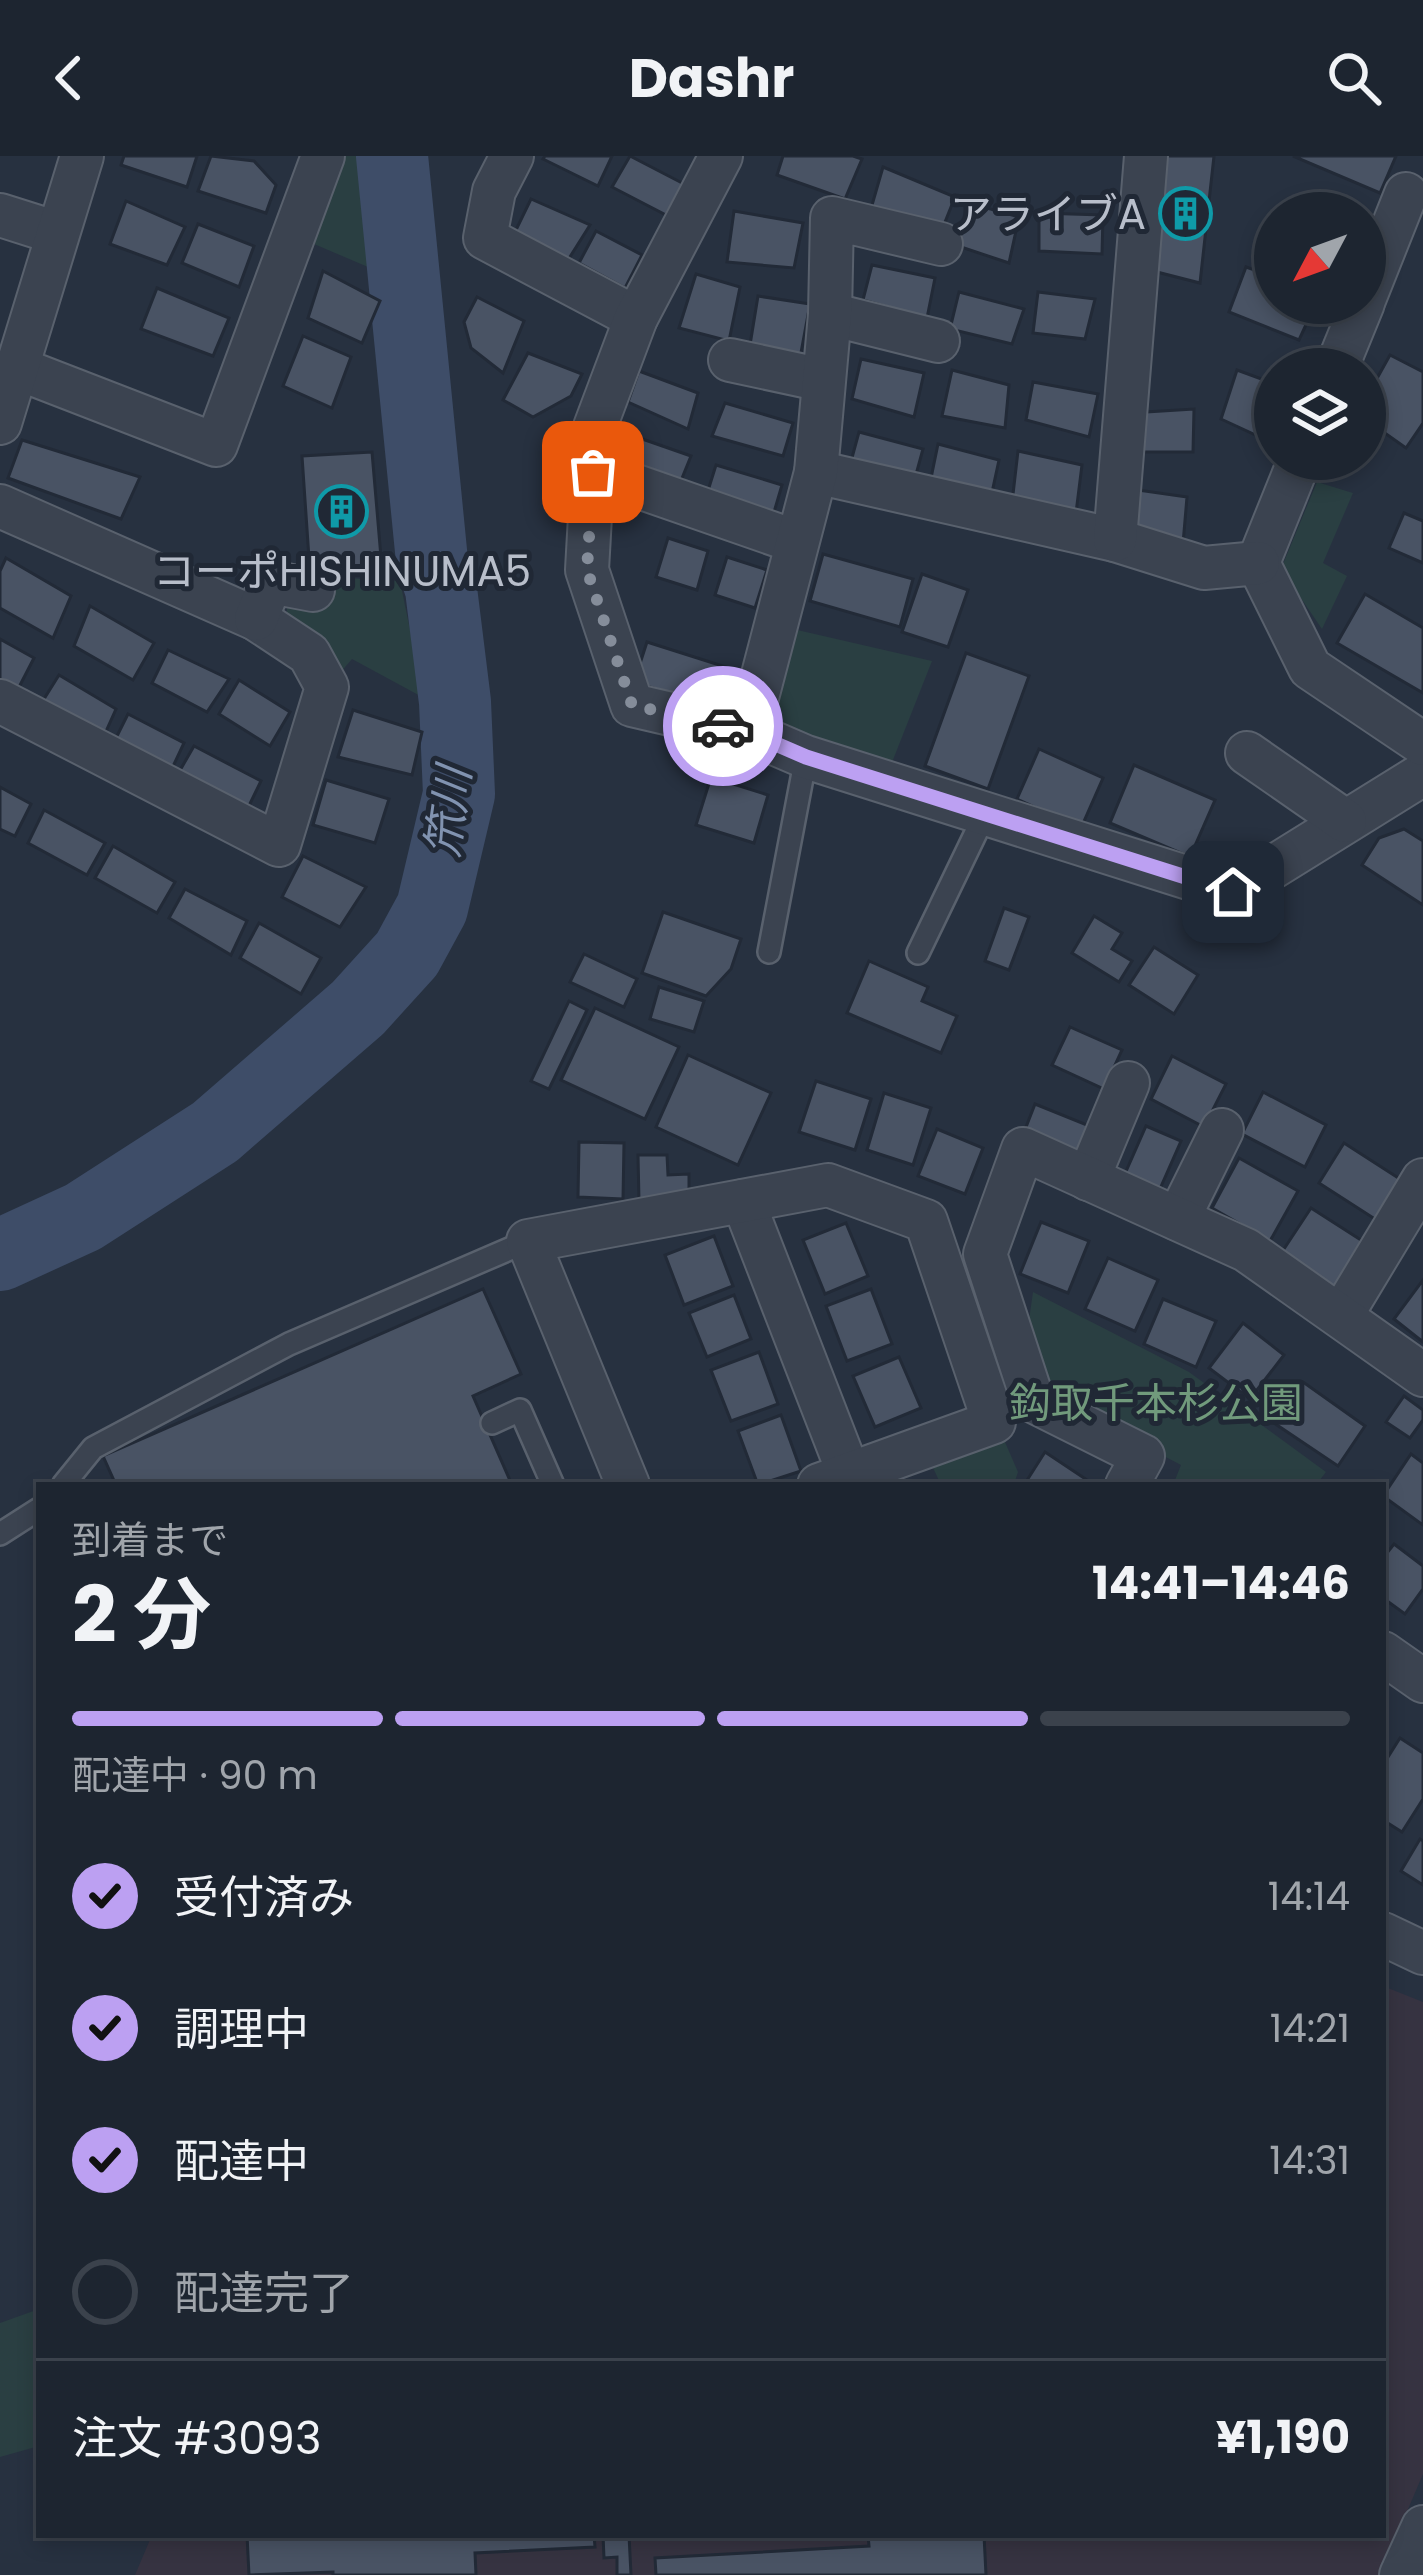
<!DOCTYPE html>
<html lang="ja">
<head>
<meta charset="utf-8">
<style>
  :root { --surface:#1d2530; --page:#2a313c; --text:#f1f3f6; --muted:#a0a5ab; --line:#3b424c; --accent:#bca0f2 }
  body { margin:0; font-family:Poppins,"Noto Sans JP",sans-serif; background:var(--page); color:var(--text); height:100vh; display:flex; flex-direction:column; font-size:45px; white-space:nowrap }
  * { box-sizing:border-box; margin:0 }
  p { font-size:39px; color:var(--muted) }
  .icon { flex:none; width:66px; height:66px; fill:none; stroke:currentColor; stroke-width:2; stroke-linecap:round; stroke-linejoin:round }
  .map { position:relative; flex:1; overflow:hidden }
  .side { position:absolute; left:36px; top:1326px; width:1350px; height:1056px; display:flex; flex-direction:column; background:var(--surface); border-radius:0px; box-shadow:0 6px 18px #0003,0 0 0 3px var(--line) }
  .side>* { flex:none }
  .needle { width:78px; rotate:229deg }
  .buttons { position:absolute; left:1254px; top:36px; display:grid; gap:24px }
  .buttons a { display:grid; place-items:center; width:132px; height:132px; border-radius:50%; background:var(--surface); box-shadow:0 6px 18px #0003,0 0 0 3px var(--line); font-size:60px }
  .pin { position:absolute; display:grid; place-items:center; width:102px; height:102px; color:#fff; margin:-51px; border-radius:24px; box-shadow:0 6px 18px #0006 }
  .courier { position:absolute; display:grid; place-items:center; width:120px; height:120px; margin:-60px; border:9px solid #bca0f2; border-radius:50%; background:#fff; color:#222; box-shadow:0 3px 15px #0007 }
  .headline em { font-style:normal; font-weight:700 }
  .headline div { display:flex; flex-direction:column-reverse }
  .headline { display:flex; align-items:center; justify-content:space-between; height:204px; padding:0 36px }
  h1 { font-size:78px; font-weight:700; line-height:90px }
  .bar { display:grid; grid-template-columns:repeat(4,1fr); gap:18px 12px; align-content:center; height:144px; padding:0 36px }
  .bar i { height:15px; border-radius:9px; background:var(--line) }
  .bar .active { background:var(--accent) }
  .bar p { grid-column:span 4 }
  .line { display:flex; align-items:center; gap:30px; padding:0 36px; border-top:3px solid var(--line) }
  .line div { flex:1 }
  ol { padding:0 36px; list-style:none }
  li { display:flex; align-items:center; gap:36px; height:132px }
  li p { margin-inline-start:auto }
  li .icon { padding:12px; border-radius:50%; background:var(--accent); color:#111; stroke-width:4 }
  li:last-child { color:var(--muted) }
  li i { width:66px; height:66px; border:6px solid var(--line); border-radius:50% }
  header { display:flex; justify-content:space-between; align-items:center; height:156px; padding:0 36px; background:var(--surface); font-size:54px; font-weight:700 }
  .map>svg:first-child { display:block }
</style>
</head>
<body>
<header><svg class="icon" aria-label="back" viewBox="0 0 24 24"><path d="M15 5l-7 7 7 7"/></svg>Dashr<svg class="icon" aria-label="search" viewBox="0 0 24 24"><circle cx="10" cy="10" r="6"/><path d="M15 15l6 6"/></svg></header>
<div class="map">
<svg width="1423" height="2419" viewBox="0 0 1423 2419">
  <rect width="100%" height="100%" fill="#273140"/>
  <polygon fill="#363341" points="1383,1830 1423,1846 1423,2318 1380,2419 135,2419 152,2379 1383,2379"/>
  <g fill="#2a3f42">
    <polygon points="339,0 381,0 382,90 375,114 307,85"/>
    <polygon points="1317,326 1353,337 1323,407 1347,420 1322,473 1281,413"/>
    <polygon points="345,422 400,425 424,542 352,503 339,518 287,467 287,445 320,443"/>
    <polygon points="793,473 932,505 889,614 766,574"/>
    <polygon points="1033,1136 1189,1216 1326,1316 1316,1329 1173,1329 1181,1309 1048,1239 1029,1164"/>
    <polygon points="998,1270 1018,1316 1014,1328 941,1329 929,1303"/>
    <polygon points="39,2153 39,2290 0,2301 0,2167"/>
  </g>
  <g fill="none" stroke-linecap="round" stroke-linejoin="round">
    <polyline stroke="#3e4d68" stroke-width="72" points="0,1099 83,1061 215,976 358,852 407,798 432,752 459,638 455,546 441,433 432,405 392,0"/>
  </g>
  <g fill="#495364" stroke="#222a37" stroke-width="3">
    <polygon points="124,0 197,0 187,31 121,9"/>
    <polygon points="211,0 254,5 276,29 266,57 198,35"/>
    <polygon points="545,0 612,0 598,30 543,3"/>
    <polygon points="630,0 684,28 666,59 612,31"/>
    <polygon points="783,0 853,0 862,3 845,43 777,19"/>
    <polygon points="1166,0 1214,0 1200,127 1157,116"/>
    <polygon points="1293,0 1396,0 1380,37"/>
    <polygon points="883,11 955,41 943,71 870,56"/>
    <polygon points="531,43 590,69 568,104 514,78"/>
    <polygon points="126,45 185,71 167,109 110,88"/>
    <polygon points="969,47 1019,61 1009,107 958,90"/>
    <polygon points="734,55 803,67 794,112 727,106"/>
    <polygon points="1039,57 1103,59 1102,98 1039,95"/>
    <polygon points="198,68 254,90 239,131 182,107"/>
    <polygon points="596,75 642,99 625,132 579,107"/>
    <polygon points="872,109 935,122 927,162 863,144"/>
    <polygon points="1246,111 1275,121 1275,147 1316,147 1299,184 1229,156"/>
    <polygon points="323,115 380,145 362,187 308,162"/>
    <polygon points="696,118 740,131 729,185 679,172"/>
    <polygon points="157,132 229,162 213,200 141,173"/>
    <polygon points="959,136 1024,153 1012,188 950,173"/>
    <polygon points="1038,136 1095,143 1085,183 1033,177"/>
    <polygon points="758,140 810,148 800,202 750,189"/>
    <polygon points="477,141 524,165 503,217 471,192 464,166"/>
    <polygon points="303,180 351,201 332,252 283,230"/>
    <polygon points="528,197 582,218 571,240 533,261 503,244"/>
    <polygon points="1390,199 1423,216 1423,267 1406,292 1365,263 1365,244"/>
    <polygon points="861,203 924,217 914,261 852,243"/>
    <polygon points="952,214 1009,229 1005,272 942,260"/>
    <polygon points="1237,214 1275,228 1275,288 1221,263"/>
    <polygon points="639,215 698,237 688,273 628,246"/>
    <polygon points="1033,226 1098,238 1089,281 1026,264"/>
    <polygon points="725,247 793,267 783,300 712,280"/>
    <polygon points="1194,253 1193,296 1142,296 1146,256"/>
    <polygon points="859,276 923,293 914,326 850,309"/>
    <polygon points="628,278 691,300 678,332 618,309"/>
    <polygon points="22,284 140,321 121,363 8,322"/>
    <polygon points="938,288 999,304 991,341 930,327"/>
    <polygon points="1018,295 1082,309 1076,357 1012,347"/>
    <polygon points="372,296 382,413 310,417 302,300"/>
    <polygon points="716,309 782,329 772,363 706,341"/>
    <polygon points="1131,333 1187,341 1183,388 1126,372"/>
    <polygon points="1404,357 1423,365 1423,407 1389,392"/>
    <polygon points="668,382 708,395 697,434 656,421"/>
    <polygon points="823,398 913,423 900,471 810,445"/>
    <polygon points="727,401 767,414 755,452 715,439"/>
    <polygon points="6,402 71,440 53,482 0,452 0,415"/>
    <polygon points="922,418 968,434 948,491 902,476"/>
    <polygon points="1365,438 1423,472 1423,537 1337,487"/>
    <polygon points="90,450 154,487 133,524 74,490"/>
    <polygon points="0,483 34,502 17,535 0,527"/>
    <polygon points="647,486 732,513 719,553 634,526"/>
    <polygon points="168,494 229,523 207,556 152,527"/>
    <polygon points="966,497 1029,520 988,633 925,610"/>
    <polygon points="59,519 116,553 103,582 39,551"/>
    <polygon points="239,524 290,556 270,590 219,558"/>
    <polygon points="353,554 422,576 412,619 338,601"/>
    <polygon points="128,558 184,587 168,621 112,590"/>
    <polygon points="194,590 261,625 245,658 175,623"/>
    <polygon points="1039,593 1103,622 1081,672 1017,643"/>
    <polygon points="1134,609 1215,644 1190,701 1110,667"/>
    <polygon points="711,621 768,639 754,687 696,669"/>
    <polygon points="326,624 389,643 375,687 313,669"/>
    <polygon points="0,631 31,648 15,680 0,673"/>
    <polygon points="44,654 105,687 87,719 28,687"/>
    <polygon points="1404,673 1423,685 1423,749 1362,709 1379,682"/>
    <polygon points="113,690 175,726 157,757 95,722"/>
    <polygon points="303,700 366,731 340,771 282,741"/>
    <polygon points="185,733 247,765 231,799 169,762"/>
    <polygon points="1004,752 1029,761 1009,814 985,805"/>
    <polygon points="663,756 741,783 731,813 706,840 642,817"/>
    <polygon points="1094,760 1122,777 1112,793 1132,805 1119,826 1072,797"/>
    <polygon points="259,767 321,802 301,838 240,802"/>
    <polygon points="1154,791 1198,819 1174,858 1129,829"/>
    <polygon points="584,798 637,823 624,851 570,826"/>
    <polygon points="869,805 928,831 922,845 957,860 941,897 847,857"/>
    <polygon points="659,831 704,845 694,876 650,863"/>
    <polygon points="569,845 587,854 549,933 531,925"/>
    <polygon points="595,852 679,891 645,963 561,924"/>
    <polygon points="1070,871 1122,894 1104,933 1052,909"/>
    <polygon points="688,899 771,937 738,1009 656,971"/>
    <polygon points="1172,900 1226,928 1204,971 1151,943"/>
    <polygon points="816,925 871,943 855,994 799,976"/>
    <polygon points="1263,936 1326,969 1305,1011 1242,978"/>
    <polygon points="884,937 931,952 913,1009 867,994"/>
    <polygon points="1035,948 1092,971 1078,1006 1021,984"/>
    <polygon points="1146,970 1181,985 1159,1035 1124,1020"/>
    <polygon points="937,973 983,992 965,1038 918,1020"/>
    <polygon points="579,986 624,987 623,1043 578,1041"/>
    <polygon points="1344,987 1403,1025 1378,1065 1319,1027"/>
    <polygon points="638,999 667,999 668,1019 689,1018 689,1044 639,1045"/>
    <polygon points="1239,1002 1298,1035 1270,1085 1212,1052"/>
    <polygon points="1311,1052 1364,1086 1334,1134 1280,1099"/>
    <polygon points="1041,1066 1089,1085 1068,1137 1020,1118"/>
    <polygon points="846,1067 868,1120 825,1138 803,1084"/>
    <polygon points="714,1080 733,1130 684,1149 665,1099"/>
    <polygon points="1108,1102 1158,1124 1135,1175 1085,1153"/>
    <polygon points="1423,1124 1423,1186 1394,1163"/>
    <polygon points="483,1133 521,1218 473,1240 512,1329 116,1329 103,1300"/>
    <polygon points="871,1133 892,1188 847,1205 826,1150"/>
    <polygon points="734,1139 751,1183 707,1201 689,1157"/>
    <polygon points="1163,1143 1216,1165 1196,1211 1144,1188"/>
    <polygon points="1243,1167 1284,1199 1250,1243 1209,1212"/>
    <polygon points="759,1196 778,1248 731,1265 711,1214"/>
    <polygon points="899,1201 921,1252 875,1271 853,1220"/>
    <polygon points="1303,1226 1365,1270 1338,1310 1274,1267"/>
    <polygon points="1404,1240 1423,1254 1423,1264 1410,1282 1386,1266"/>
    <polygon points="781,1259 801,1315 758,1329 738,1275"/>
    <polygon points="1045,1296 1087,1324 1084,1329 1024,1329"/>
    <polygon points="1411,1298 1423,1307 1423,1369 1383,1340"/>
    <polygon points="1394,1388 1423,1410 1423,1433 1405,1458 1383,1442 1383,1402"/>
    <polygon points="1400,1582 1423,1597 1423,1643 1402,1676 1383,1664 1383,1609"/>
    <polygon points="1420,1683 1423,1685 1423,1729 1401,1715"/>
    <polygon points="247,2379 594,2379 595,2391 475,2397 476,2419 333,2419 333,2416 249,2419"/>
    <polygon points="603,2379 629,2379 631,2419 617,2419 617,2401 604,2402"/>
    <polygon points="868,2379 984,2379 986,2419 656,2419 655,2402 869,2390"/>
  </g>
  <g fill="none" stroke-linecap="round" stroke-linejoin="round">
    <defs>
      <g id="service">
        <polyline points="769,796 806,601"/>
        <polyline points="918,797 985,658"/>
        <polyline points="492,1267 520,1254 553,1329"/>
        <polyline points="63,1329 93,1292 289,1188 528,1085"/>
        <polyline points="0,1378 39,1353"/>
      </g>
      <g id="minor">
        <polyline points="512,0 494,35 485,82 636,162"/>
        <polyline points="721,0 636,162 595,271 587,414 632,549 748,576 806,601 1233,736 1423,618"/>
        <polyline points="0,59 57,77"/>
        <polyline points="1365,141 1406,38"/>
        <polyline points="830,158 938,185"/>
        <polyline points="730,204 823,224"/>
        <polyline points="17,212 216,289 323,0"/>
        <polyline points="1336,213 1363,147"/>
        <polyline points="0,267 82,0"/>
        <polyline points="1300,303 1258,407 1310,512 1423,588"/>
        <polyline points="593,315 797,386"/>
        <polyline points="816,316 1115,384 1204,412 1258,407"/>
        <polyline points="0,350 256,463 309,498 327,531 279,689 0,545"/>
        <polyline points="1115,384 1146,0"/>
        <polyline points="256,463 271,426 313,434"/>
        <polyline points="748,576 816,316 830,158 832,62 941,88"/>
        <polyline points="1247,597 1345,665"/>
        <polyline points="1088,1023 1128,927"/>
        <polyline points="743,1045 849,1318"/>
        <polyline points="1178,1063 1222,974"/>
        <polyline points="1341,1160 1423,1024"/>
        <polyline points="628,1329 528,1085 828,1029 926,1065 994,1266 819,1329"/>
        <polyline points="1127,1329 1143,1300 1033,1245 985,1098 1023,993 1246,1094 1423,1219"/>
        <polyline points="1383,1497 1423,1525"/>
        <polyline points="1383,1778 1423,1797"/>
        <polyline points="1401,2419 1423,2371"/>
      </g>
    </defs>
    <use href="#service" stroke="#59616d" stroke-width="26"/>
    <use href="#minor" stroke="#59616d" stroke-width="46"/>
    <use href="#service" stroke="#3b4350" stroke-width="21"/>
    <use href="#minor" stroke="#3b4350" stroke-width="42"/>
  </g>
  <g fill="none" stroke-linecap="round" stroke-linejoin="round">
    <polyline stroke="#858d9a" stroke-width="12" stroke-dasharray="0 21.6" points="593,316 587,414 632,549 723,570"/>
    <polyline stroke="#bca0f2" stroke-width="15" points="723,570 748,576 806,601 1233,736"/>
  </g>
  <defs>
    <symbol id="building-ring" viewBox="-11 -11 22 22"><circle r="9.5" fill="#202835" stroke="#0f9aa8" stroke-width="1.5"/><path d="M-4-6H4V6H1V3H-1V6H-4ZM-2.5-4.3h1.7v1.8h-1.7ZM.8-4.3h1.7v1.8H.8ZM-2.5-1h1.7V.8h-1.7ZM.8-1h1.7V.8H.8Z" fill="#0f9aa8"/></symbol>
  </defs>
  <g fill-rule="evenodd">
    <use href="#building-ring" x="1156" y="28" width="59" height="59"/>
    <use href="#building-ring" x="312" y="326" width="59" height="59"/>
  </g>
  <g text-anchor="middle" stroke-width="10" stroke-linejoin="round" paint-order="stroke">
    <g font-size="42" fill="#b8beca" stroke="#202835" text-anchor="end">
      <text x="1146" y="73">アライブA</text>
      <text x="342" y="430" text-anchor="middle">コーポHISHINUMA5</text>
    </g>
    <g font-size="42" fill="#719a7c" stroke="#202835">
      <text x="1156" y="1262">鈎取千本杉公園</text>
    </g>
    <g font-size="45" font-style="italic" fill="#8193b0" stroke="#202835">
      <text transform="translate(448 656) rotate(-82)" y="16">笊川</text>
    </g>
  </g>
</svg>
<div class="buttons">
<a><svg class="needle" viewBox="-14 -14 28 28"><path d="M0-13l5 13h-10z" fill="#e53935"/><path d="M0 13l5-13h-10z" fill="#a0a5ab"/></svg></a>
<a><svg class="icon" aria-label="layers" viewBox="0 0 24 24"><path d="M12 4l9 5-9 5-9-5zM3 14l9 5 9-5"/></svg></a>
</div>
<div class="pin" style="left:593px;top:316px;background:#ea580c"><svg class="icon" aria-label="bag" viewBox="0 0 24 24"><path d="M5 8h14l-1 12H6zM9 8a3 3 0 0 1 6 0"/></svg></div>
<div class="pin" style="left:1233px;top:736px;background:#1f2937"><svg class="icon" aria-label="home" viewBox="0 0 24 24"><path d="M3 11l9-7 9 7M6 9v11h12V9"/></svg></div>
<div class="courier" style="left:723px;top:570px"><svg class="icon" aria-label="car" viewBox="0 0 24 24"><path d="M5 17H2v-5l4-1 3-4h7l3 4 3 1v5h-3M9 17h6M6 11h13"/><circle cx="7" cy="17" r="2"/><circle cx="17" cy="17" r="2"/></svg></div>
<section class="side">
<div class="headline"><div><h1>2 分</h1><p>到着まで</p></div><em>14:41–14:46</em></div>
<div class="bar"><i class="active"></i><i class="active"></i><i class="active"></i><i></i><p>配達中 · 90 m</p></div>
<ol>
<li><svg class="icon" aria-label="check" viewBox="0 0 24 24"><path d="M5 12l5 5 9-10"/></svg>受付済み<p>14:14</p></li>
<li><svg class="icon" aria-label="check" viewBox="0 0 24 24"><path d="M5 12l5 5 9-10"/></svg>調理中<p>14:21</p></li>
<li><svg class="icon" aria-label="check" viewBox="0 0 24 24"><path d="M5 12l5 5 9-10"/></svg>配達中<p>14:31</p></li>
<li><i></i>配達完了</li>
</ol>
<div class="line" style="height:156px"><div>注文 #3093</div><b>¥1,190</b></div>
</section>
</div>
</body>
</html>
